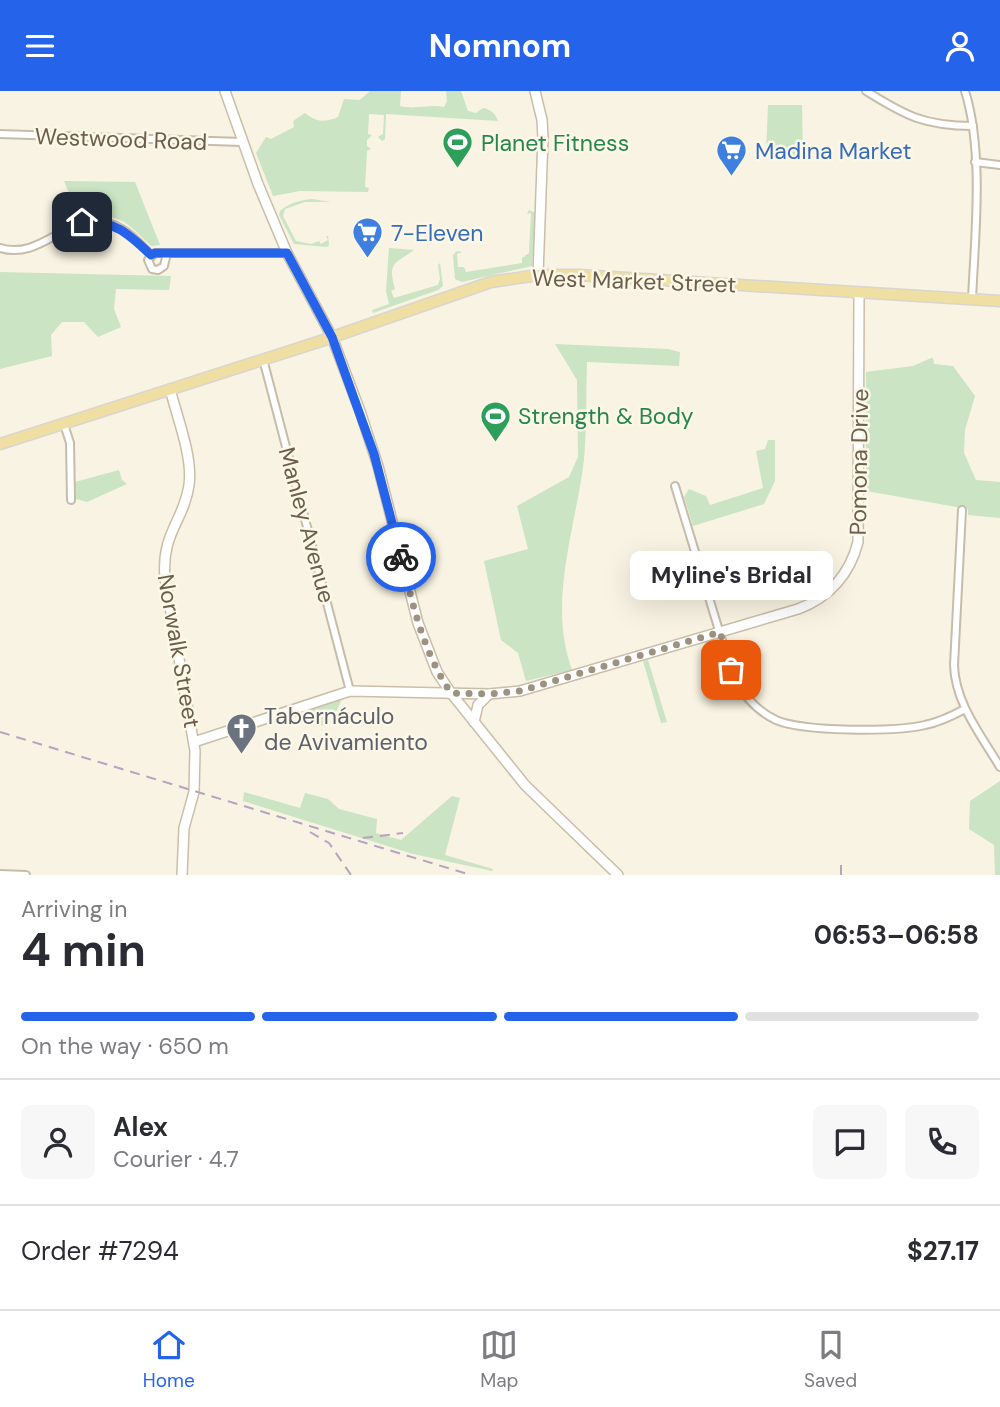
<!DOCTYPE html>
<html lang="en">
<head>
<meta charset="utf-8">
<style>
  :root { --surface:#fff; --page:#f7f7f7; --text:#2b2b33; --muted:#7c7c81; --line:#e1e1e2; --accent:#2563eb }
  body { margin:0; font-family:"DM Sans",sans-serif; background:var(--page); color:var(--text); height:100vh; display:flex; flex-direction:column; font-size:26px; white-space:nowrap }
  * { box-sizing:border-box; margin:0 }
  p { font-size:23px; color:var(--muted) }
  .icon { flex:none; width:38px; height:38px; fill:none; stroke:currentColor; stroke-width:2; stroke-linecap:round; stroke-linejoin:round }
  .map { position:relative; height:784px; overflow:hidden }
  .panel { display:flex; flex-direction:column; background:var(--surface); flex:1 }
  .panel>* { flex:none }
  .pin { position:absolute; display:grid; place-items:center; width:60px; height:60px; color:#fff; margin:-30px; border-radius:14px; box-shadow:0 4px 10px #0006 }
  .courier { position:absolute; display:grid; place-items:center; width:70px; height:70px; margin:-35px; border:5px solid #2563eb; border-radius:50%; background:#fff; color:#222; box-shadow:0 2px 9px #0007 }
  .bubble { position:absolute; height:49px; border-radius:10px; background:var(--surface); box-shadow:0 7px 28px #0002; font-size:23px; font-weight:700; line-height:49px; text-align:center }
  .overview em { font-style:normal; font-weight:700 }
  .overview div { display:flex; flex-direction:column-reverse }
  .overview { display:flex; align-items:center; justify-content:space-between; height:119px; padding:0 21px }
  h1 { font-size:46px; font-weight:700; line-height:52px }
  .bar { display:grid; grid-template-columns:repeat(4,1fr); gap:10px 7px; align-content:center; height:84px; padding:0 21px }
  .bar i { height:9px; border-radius:5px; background:var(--line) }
  .bar .selected { background:var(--accent) }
  .bar p { grid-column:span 4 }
  .line { display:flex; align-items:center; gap:18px; padding:0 21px; border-top:2px solid var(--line) }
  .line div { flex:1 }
  .round { display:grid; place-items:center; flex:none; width:74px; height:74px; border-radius:10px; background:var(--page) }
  header { display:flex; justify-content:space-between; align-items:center; height:91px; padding:0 21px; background:var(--accent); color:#fff; font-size:32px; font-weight:700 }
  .dock { display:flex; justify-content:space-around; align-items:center; height:98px; border-top:2px solid var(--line); background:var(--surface); font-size:19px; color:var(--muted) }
  .dock a { display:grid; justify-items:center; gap:4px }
  .dock .selected { color:var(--accent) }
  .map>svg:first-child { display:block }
</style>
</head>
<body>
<header><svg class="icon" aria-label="menu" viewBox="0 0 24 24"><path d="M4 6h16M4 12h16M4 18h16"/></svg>Nomnom<svg class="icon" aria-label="person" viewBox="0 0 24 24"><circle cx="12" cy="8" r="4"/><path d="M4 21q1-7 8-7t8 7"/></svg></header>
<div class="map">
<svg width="1000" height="784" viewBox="0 0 1000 784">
  <rect width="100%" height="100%" fill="#f8f3e2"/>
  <g fill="#cbe4c3">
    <path d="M 370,0 L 401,0 L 400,15 C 415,19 429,13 444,16 L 447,10 L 446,0 L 461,0 L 468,20 L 476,22 L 483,17 C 490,18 496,23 498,30 L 386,23 L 385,48 L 382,50 L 378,46 L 383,43 L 384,24 L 369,23 L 368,43 L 372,44 L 367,49 L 367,55 L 371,58 L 367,60 L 365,96 L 369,97 L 368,101 L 300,100 L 273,105 L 256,62 L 266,46 L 271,48 L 294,36 L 293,30 L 305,22 C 316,31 324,32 338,26 L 344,8 L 360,9 Z"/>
    <polygon points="768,14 802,14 803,65 766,63"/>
    <path d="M 64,90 L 135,91 L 160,154 L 151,155 C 122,126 120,124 78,124 Z"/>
    <path d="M 312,108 L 331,111 L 305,111 L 285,118 L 283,125 L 296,150 L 311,153 L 319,150 L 321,153 L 328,149 L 326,145 L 328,145 L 329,154 L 327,156 L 294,153 L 279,124 L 280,120 C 289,112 300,109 312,108 Z"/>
    <polygon points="529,119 536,122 532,175 462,191 455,188 453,164 457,160 462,161 457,163 458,176 464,176 466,181 522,172 522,167 529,162 531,122 527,123"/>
    <path d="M 389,157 L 414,159 C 395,173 387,171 395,198 L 391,200 L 394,207 L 438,194 L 440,188 L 438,174 L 440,172 L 443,195 L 438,199 L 373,222 L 372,219 L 389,213 L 386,200 Z"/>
    <polygon points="0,181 171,185 169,199 116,198 114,218 121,236 98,246 84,231 62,231 51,244 52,265 0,278"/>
    <path d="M 555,253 L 668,258 L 680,261 L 679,275 L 587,271 C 586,303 587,336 584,368 C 576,438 547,509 572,579 L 526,590 L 518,562 L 501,549 L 484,470 L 528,458 L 517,415 L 569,386 L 578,366 L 577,289 Z"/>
    <polygon points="931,267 933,267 934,273 953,275 975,305 965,339 964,362 976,389 1000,391 1000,427 968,424 968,418 866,400 866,281 913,275"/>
    <polygon points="768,349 775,349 775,390 764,413 693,435 684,406 689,398 706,405 710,414 763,397 756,360 765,358"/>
    <polygon points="119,379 122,389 127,393 87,411 76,408 75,391"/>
    <polygon points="648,569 667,631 661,632 643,570"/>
    <polygon points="339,608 341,610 336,621 329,620 324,635 292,625"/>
    <polygon points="1000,690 1000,784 995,784 994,754 969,738 970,710"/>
    <polygon points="244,701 300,717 305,702 328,708 339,718 377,728 376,742 401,749 452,705 460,707 445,764 493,778 492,780 413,763 243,710"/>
  </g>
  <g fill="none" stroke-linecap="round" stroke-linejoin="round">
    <defs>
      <g id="street">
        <path d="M 866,0 C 906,25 925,35 973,35"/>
        <path d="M 965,0 C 984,61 975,144 972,208"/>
        <polyline points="0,43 242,51"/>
        <polyline points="975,71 1000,74"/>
        <path d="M 0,157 C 47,171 72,110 122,138 C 133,144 142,155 151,164"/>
        <polyline points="167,162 164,175 158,179 152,178 148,169 155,162 287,162"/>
        <polyline points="263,268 350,600"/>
        <polyline points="64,333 70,352 71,409"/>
        <path d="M 675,395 L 731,579 C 739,600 755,619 776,629 C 804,641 895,641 925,634 C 940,631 952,625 965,618"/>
        <path d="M 962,419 L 954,574 C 955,612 981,644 1000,676"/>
        <polyline points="0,783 26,784"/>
      </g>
      <g id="secondary">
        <polyline points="225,0 258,93 287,162 332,246 360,320 378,375 418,532 437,581 451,602 525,694 618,784"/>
        <polyline points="535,0 542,29 543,47 538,184"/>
        <path d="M 170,298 C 177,326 193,366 189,394 C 184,430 161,442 165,487 L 195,660 L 194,701 L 184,737 L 182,784"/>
        <polyline points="474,631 478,614 489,603"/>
        <path d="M 194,651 L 350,600 L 489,603 L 520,600 L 798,518 C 829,507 850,483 858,451 L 859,202"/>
      </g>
      <polyline id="primary" points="0,353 321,250 491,191 538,184 579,184 1000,210"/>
    </defs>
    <use href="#street" stroke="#c7bcab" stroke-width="10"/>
    <use href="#secondary" stroke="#cabda9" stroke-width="12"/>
    <use href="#primary" stroke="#d9d5d0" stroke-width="13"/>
    <use href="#street" stroke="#fff" stroke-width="6"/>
    <use href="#secondary" stroke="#fff" stroke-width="9"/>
    <use href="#primary" stroke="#f0dfa2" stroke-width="10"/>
    <g stroke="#b7a3bf" stroke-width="2" stroke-dasharray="10 7" stroke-linecap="butt">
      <polyline points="0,641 471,784"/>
      <polyline points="310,741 329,752 351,784"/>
      <polyline points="363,747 403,742"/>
      <polyline points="841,784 841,769"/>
    </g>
  </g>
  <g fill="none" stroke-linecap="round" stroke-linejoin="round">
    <path stroke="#9d9280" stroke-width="7" stroke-dasharray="0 12.6" d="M 401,466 C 413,514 423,561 451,602 L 489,603 L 520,600 L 720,541 L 731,579"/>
    <path stroke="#2563eb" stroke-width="9" d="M 82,131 C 113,128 129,143 151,164 L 155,162 L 287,162 L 332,246 L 374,363 L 401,466"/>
  </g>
  <defs>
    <symbol id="stadium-pin" viewBox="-11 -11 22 30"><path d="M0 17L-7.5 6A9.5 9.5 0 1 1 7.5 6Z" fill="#2e9e5b" stroke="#fcf7e7"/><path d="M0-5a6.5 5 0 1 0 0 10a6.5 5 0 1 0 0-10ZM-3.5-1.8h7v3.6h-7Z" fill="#fff"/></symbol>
    <symbol id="supermarket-pin" viewBox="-11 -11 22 30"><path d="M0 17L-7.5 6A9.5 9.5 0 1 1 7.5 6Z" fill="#3f7fe0" stroke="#fcf7e7"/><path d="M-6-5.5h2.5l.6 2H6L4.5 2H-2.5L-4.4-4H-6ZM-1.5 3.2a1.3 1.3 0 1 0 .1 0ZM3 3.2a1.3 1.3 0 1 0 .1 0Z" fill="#fff"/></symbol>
    <symbol id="church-pin" viewBox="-11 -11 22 30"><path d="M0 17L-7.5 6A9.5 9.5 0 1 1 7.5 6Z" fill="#6b7280" stroke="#fcf7e7"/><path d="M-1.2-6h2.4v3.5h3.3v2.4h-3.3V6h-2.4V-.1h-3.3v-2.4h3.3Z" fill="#fff"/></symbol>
  </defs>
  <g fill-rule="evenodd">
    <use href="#stadium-pin" x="440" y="34" width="35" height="47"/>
    <use href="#supermarket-pin" x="714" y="42" width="35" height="47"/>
    <use href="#supermarket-pin" x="350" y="124" width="35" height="47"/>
    <use href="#stadium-pin" x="478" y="308" width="35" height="47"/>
    <use href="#church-pin" x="224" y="620" width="35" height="47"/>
  </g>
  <g text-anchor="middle" stroke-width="5" stroke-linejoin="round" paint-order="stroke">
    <g font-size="23" fill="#6c5d4c" stroke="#fcf7e7">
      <text transform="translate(121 48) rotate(2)" y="8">Westwood Road</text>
      <text transform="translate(634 190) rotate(2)" y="8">West Market Street</text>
      <text transform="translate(859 371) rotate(-89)" y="8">Pomona Drive</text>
      <text transform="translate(307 434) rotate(75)" y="8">Manley Avenue</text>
      <text transform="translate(179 560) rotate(80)" y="8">Norwalk Street</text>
    </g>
    <g font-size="23" fill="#27864d" stroke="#fcf7e7" text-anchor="start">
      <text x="481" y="60">Planet Fitness</text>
      <text x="518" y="333">Strength &amp; Body</text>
    </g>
    <g font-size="23" fill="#366cbe" stroke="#fcf7e7" text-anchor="start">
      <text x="755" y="68">Madina Market</text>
      <text x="391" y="150">7-Eleven</text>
    </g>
    <g font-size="23" fill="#5b616d" stroke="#fcf7e7" text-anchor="start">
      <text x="264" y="633">Tabernáculo<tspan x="264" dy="26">de Avivamiento</tspan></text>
    </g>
  </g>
</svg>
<div class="pin" style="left:731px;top:579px;background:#ea580c"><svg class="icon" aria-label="bag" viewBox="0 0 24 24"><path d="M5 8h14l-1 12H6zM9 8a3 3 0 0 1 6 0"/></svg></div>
<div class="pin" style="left:82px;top:131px;background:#1f2937"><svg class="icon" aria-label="home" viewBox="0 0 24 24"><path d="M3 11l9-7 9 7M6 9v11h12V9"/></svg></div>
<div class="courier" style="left:401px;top:466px"><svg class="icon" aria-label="bike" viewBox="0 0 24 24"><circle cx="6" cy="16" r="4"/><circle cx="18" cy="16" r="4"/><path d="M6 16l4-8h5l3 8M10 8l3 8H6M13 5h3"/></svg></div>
<div class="bubble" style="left:630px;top:460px;width:203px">Myline's Bridal</div>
</div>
<section class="panel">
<div class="overview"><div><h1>4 min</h1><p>Arriving in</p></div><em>06:53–06:58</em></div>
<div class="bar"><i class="selected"></i><i class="selected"></i><i class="selected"></i><i></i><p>On the way · 650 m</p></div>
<div class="line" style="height:126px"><a class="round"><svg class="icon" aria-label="person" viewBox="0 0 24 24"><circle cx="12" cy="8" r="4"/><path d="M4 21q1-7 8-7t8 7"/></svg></a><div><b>Alex</b><p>Courier · 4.7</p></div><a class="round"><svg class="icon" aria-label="chat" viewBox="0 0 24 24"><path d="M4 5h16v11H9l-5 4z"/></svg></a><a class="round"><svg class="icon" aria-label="phone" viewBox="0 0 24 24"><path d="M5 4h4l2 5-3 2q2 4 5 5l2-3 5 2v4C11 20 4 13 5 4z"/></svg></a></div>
<div class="line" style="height:91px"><div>Order #7294</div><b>$27.17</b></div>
</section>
<nav class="dock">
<a class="selected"><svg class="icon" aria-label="home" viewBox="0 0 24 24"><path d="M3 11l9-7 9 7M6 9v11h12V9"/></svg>Home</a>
<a><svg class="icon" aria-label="map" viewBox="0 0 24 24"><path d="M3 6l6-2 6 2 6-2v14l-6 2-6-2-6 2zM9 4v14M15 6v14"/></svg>Map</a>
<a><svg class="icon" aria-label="saved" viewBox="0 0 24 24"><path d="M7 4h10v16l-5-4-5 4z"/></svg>Saved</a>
</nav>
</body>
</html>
